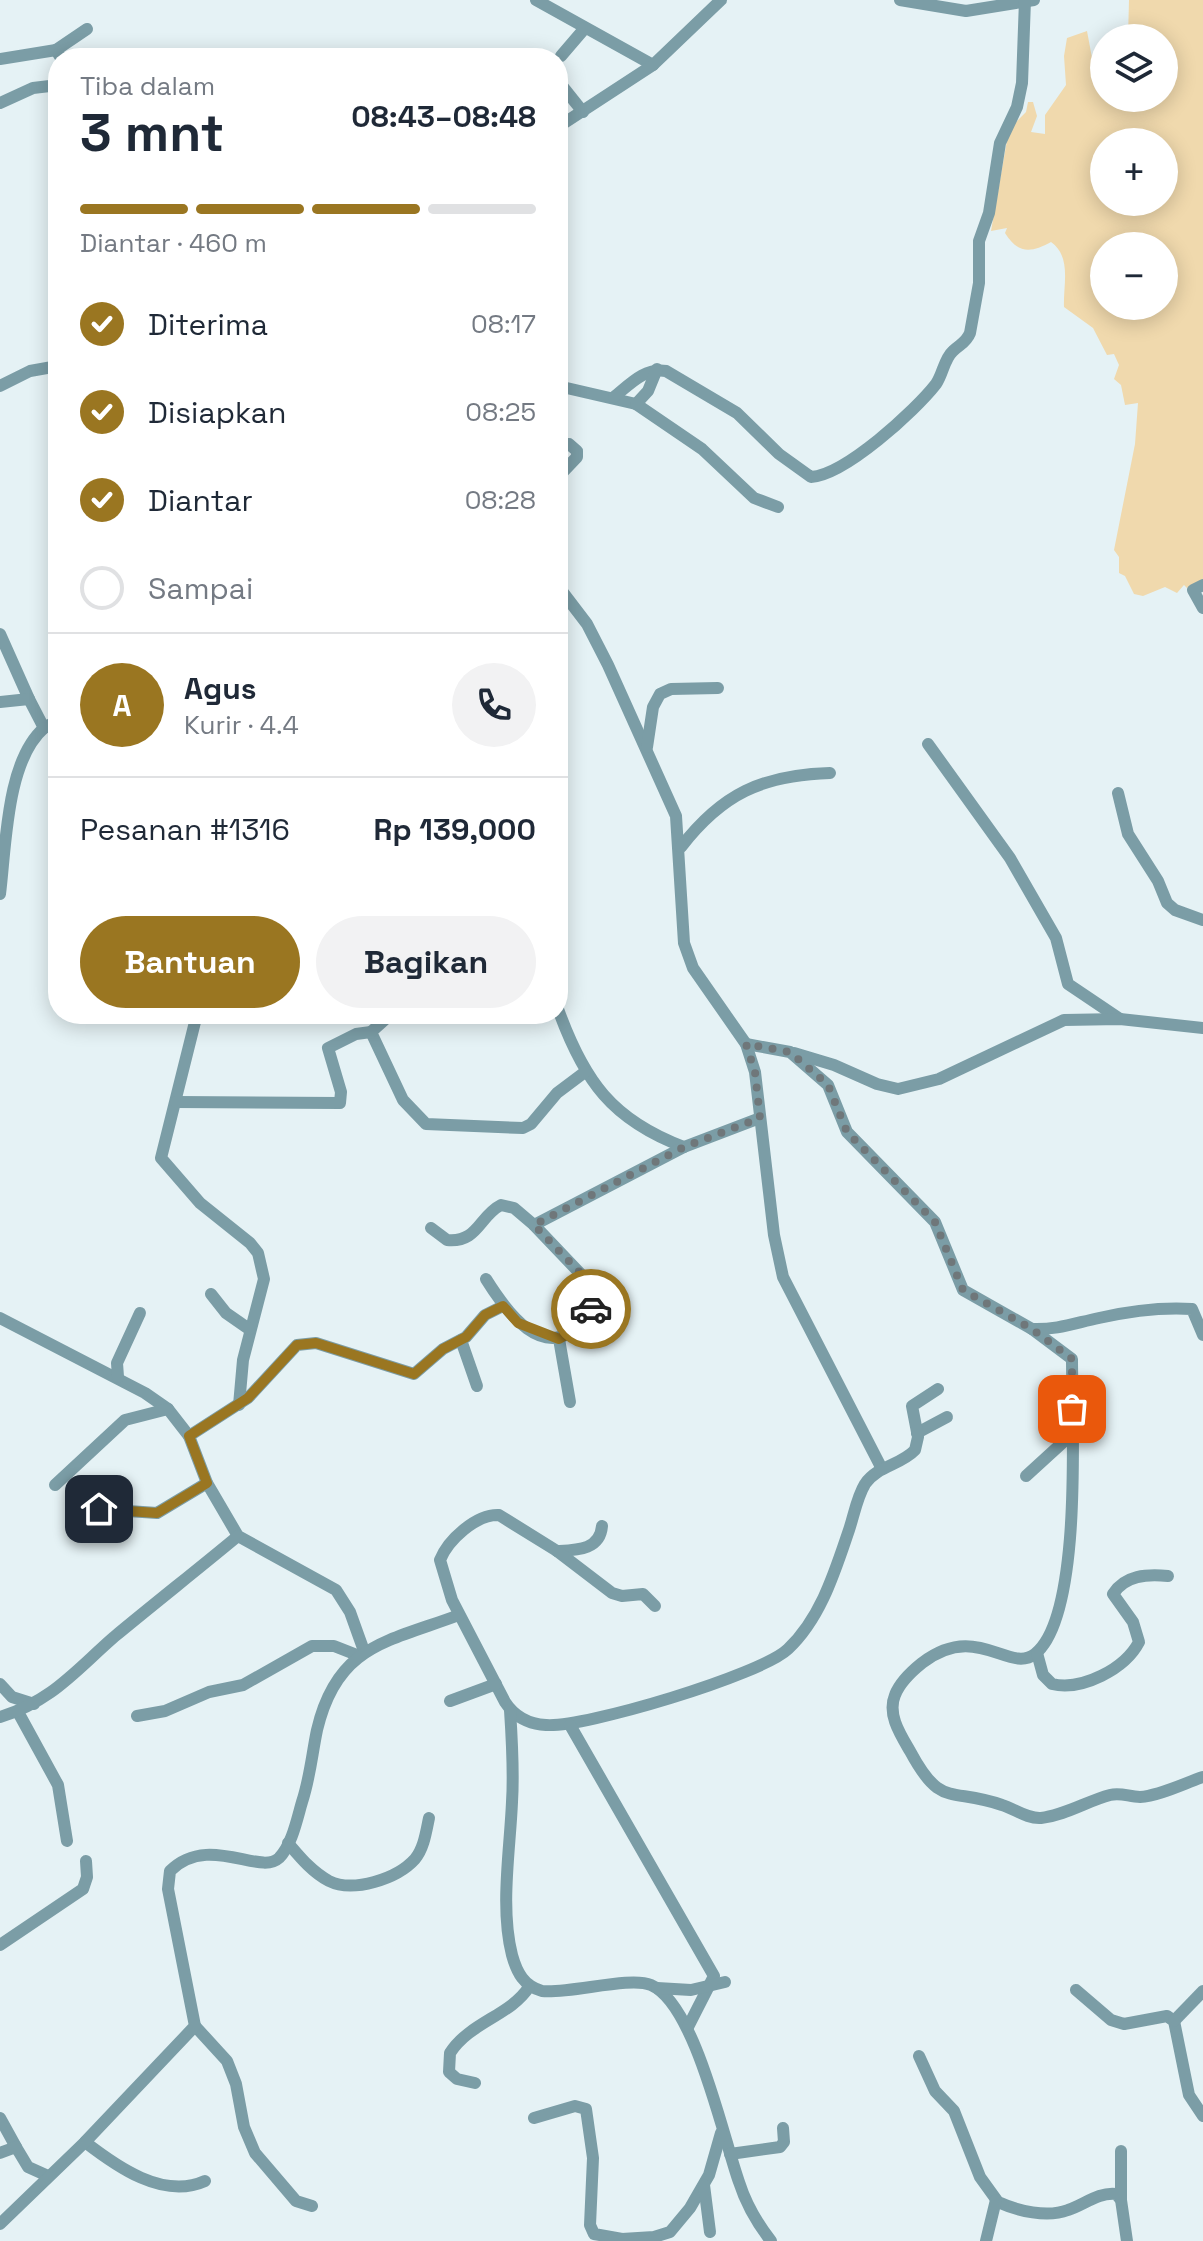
<!DOCTYPE html>
<html lang="id">
<head>
<meta charset="utf-8">
<style>
  :root { --surface:#fff; --page:#f2f2f3; --text:#1f2937; --muted:#747a83; --line:#e0e1e3; --accent:#9a7621 }
  body { margin:0; font-family:"Space Grotesk",sans-serif; background:var(--page); color:var(--text); height:100vh; display:flex; flex-direction:column; font-size:30px; white-space:nowrap }
  * { box-sizing:border-box; margin:0 }
  p { font-size:26px; color:var(--muted) }
  .icon { flex:none; width:44px; height:44px; fill:none; stroke:currentColor; stroke-width:2; stroke-linecap:round; stroke-linejoin:round }
  .map { position:relative; flex:1; overflow:hidden }
  .drawer { position:absolute; left:48px; top:48px; width:520px; height:976px; display:flex; flex-direction:column; background:var(--surface); border-radius:32px; box-shadow:0 4px 20px #0003 }
  .drawer>* { flex:none }
  .tools { position:absolute; left:1090px; top:24px; display:grid; gap:16px }
  .tools a { display:grid; place-items:center; width:88px; height:88px; border-radius:50%; background:var(--surface); box-shadow:0 4px 20px #0003; font-size:40px }
  .pin { position:absolute; display:grid; place-items:center; width:68px; height:68px; color:#fff; margin:-34px; border-radius:16px; box-shadow:0 4px 12px #0006 }
  .courier { position:absolute; display:grid; place-items:center; width:80px; height:80px; margin:-40px; border:6px solid #9a7621; border-radius:50%; background:#fff; color:#222; box-shadow:0 2px 10px #0007 }
  .overview em { font-style:normal; font-weight:600 }
  .overview div { display:flex; flex-direction:column-reverse }
  .overview { display:flex; align-items:center; justify-content:space-between; height:136px; padding:0 32px }
  h1 { font-size:52px; font-weight:600; line-height:60px }
  .bar { display:grid; grid-template-columns:repeat(4,1fr); gap:12px 8px; align-content:center; height:96px; padding:0 32px }
  .bar i { height:10px; border-radius:6px; background:var(--line) }
  .bar .active { background:var(--accent) }
  .bar p { grid-column:span 4 }
  .line { display:flex; align-items:center; gap:20px; padding:0 32px; border-top:2px solid var(--line) }
  .line div { flex:1 }
  .round { display:grid; place-items:center; flex:none; width:84px; height:84px; border-radius:42px; background:var(--page) }
  ol { padding:0 32px; list-style:none }
  li { display:flex; align-items:center; gap:24px; height:88px }
  li p { margin-inline-start:auto }
  li .icon { padding:8px; border-radius:50%; background:var(--accent); color:#fff; stroke-width:4 }
  li:last-child { color:var(--muted) }
  li i { width:44px; height:44px; border:4px solid var(--line); border-radius:50% }
  .button { display:flex; gap:16px; margin-top:auto; padding:16px 32px }
  .button a { flex:1; height:92px; border-radius:48px; background:var(--accent); color:#fff; font-size:32px; font-weight:600; line-height:92px; text-align:center }
  .button a+a { background:var(--page); color:var(--text) }
  .map>svg:first-child { display:block }
</style>
</head>
<body>
<div class="map">
<svg width="1203" height="2241" viewBox="0 0 1203 2241">
  <rect width="100%" height="100%" fill="#e5f2f5"/>
  <path fill="#f0d9ad" fill-rule="evenodd" d="M 1129,0 L 1203,0 L 1203,580 L 1187,588 L 1184,585 L 1177,593 L 1165,587 L 1143,596 L 1134,594 L 1125,576 L 1119,573 L 1119,557 L 1114,550 L 1135,444 L 1138,403 L 1125,405 L 1121,385 L 1114,379 L 1119,365 L 1114,354 L 1107,355 L 1093,328 L 1064,307 C 1063,285 1072,257 1051,242 C 1031,253 1018,254 1005,233 L 1007,228 L 991,231 L 1009,129 L 1026,112 L 1028,102 L 1033,102 L 1037,116 L 1031,132 L 1045,134 L 1045,115 L 1066,85 L 1064,56 L 1067,38 L 1087,31 L 1095,74 L 1104,71 L 1104,98 L 1164,98 L 1164,38 L 1128,38 ZM 1104,142 L 1164,142 L 1164,202 L 1104,202 ZM 1104,246 L 1164,246 L 1164,306 L 1104,306 Z"/>
  <g fill="none" stroke-linecap="round" stroke-linejoin="round">
    <g stroke="#7b9da6" stroke-width="12">
      <polyline points="536,0 653,65"/>
      <polyline points="900,0 966,11 1034,0"/>
      <polyline points="561,56 585,28"/>
      <polyline points="61,58 56,50 87,29"/>
      <polyline points="0,59 56,50"/>
      <polyline points="559,82 583,112"/>
      <polyline points="0,103 33,88 58,85"/>
      <polyline points="558,127 653,65 721,0"/>
      <polyline points="0,386 30,371 58,366"/>
      <polyline points="558,386 636,404 702,449 754,498 778,507"/>
      <path d="M 614,397 C 629,385 645,367 666,371 L 737,413 L 779,454 L 811,477 C 845,475 915,411 936,384 C 943,374 944,359 953,351 C 960,344 966,343 970,333 L 979,283 L 979,241 L 989,213 L 1000,143 L 1017,107 L 1022,83 L 1025,0"/>
      <polyline points="636,404 648,391 657,369"/>
      <polyline points="558,477 577,457 577,451 569,444"/>
      <polyline points="56,562 58,560"/>
      <polyline points="1203,585 1193,590 1203,608"/>
      <polyline points="558,586 587,624 608,665 676,816 684,943 693,968 746,1044 755,1072 774,1235 783,1277 882,1469"/>
      <polyline points="0,634 29,699"/>
      <polyline points="0,702 29,699 44,728 58,720"/>
      <polyline points="928,744 1010,858 1056,938 1068,984 1120,1019"/>
      <polyline points="647,747 653,707 660,694 671,689 718,688"/>
      <polyline points="1118,793 1128,834 1158,881 1167,903 1175,910 1203,920"/>
      <path d="M 681,847 C 722,794 762,775 830,773"/>
      <path d="M 0,894 C 6,847 6,761 44,728"/>
      <path d="M 558,1009 C 584,1081 612,1120 684,1147"/>
      <polyline points="197,1014 161,1158 200,1203 250,1243 258,1253 264,1279 243,1360 239,1405"/>
      <polyline points="391,1014 371,1032 403,1100 426,1124 523,1128 531,1124 557,1093 585,1072"/>
      <path d="M 746,1044 L 790,1052 L 828,1085 L 847,1132 L 935,1222 L 963,1290 L 1032,1329 L 1072,1359 C 1072,1421 1083,1616 1035,1654 C 1009,1674 977,1621 922,1663 C 912,1671 900,1682 895,1695 C 887,1714 900,1734 910,1751 C 941,1809 950,1787 1002,1805 C 1015,1809 1027,1819 1041,1818 C 1066,1815 1087,1801 1110,1795 C 1121,1792 1129,1797 1140,1797 C 1159,1796 1185,1783 1203,1777"/>
      <polyline points="794,1053 834,1065 877,1084 898,1089 939,1079 1064,1020 1120,1019 1203,1028"/>
      <polyline points="176,1102 340,1103 341,1092 328,1048 356,1034 371,1032"/>
      <path d="M 431,1228 L 447,1240 C 478,1243 479,1216 501,1205 L 514,1208 L 534,1225 L 684,1147 L 760,1118"/>
      <path d="M 486,1279 C 506,1311 544,1365 582,1322 C 591,1311 596,1301 593,1287 L 534,1225"/>
      <polyline points="211,1294 226,1313 249,1329"/>
      <polyline points="0,1318 145,1393 168,1409 189,1436"/>
      <path d="M 1032,1329 C 1057,1330 1075,1323 1099,1318 C 1130,1311 1161,1307 1192,1309 L 1203,1335"/>
      <polyline points="559,1339 570,1402"/>
      <polyline points="461,1340 477,1386"/>
      <polyline points="118,1377 117,1363 140,1313"/>
      <polyline points="917,1433 947,1417"/>
      <polyline points="1026,1476 1072,1434"/>
      <polyline points="55,1485 125,1420 168,1409"/>
      <polyline points="88,1512 99,1509 157,1513 207,1483"/>
      <path d="M 557,1551 C 577,1550 600,1550 602,1526"/>
      <path d="M 655,1606 L 643,1594 L 622,1596 L 612,1593 L 557,1551 L 499,1515 C 476,1514 448,1540 440,1560 L 452,1600 L 505,1702 C 514,1716 528,1724 546,1725 C 584,1728 761,1675 788,1649 C 821,1618 835,1571 849,1530 C 854,1515 857,1497 865,1484 C 877,1466 901,1465 915,1450 L 918,1437 L 912,1406 L 938,1389"/>
      <polyline points="364,1651 350,1612 336,1590 238,1536 207,1483 189,1436 248,1398 297,1345 316,1343 414,1374 443,1349 466,1337 485,1315 503,1306"/>
      <path d="M 1037,1653 L 1043,1675 L 1052,1684 C 1082,1691 1125,1669 1139,1642 L 1133,1622 L 1113,1594 C 1125,1575 1147,1574 1168,1576"/>
      <polyline points="0,1684 12,1697 34,1704"/>
      <polyline points="450,1701 496,1684"/>
      <path d="M 510,1710 C 512,1740 514,1771 512,1802 C 510,1850 500,1908 512,1955 C 517,1973 524,1986 542,1991 C 570,1994 630,1976 651,1985 C 695,2004 723,2137 739,2182 C 746,2204 757,2223 771,2241"/>
      <polyline points="18,1712 58,1785 67,1841"/>
      <polyline points="137,1716 165,1711 209,1692 243,1685 312,1646 334,1646 357,1655"/>
      <path d="M 0,1717 C 52,1701 75,1671 114,1637 C 155,1603 197,1570 238,1536"/>
      <polyline points="570,1725 714,1976 688,2027"/>
      <path d="M 288,1843 C 300,1857 312,1872 329,1881 C 353,1893 397,1879 415,1859 C 424,1848 426,1832 429,1818"/>
      <polyline points="0,1945 83,1889 87,1877 86,1861"/>
      <polyline points="657,1988 691,1990 725,1982"/>
      <polyline points="1076,1990 1111,2020 1124,2024 1167,2016 1174,2021 1189,2095 1203,2116"/>
      <polyline points="1174,2021 1203,1991"/>
      <polyline points="195,2026 227,2061 236,2084 244,2127 255,2153 296,2201 312,2206"/>
      <path d="M 919,2056 L 935,2091 L 954,2111 L 980,2177 L 998,2202 C 1018,2211 1047,2218 1068,2210 C 1084,2205 1098,2192 1116,2194 L 1121,2200 L 1127,2241"/>
      <path d="M 475,2083 L 457,2079 L 449,2072 L 450,2053 C 470,2022 510,2016 529,1987"/>
      <polyline points="0,2118 16,2147"/>
      <polyline points="534,2118 575,2106 586,2109 593,2158 590,2225 594,2234 622,2239 654,2237 670,2232 690,2208 709,2175 721,2133"/>
      <path d="M 85,2142 C 116,2166 163,2200 205,2181"/>
      <polyline points="1121,2151 1121,2200"/>
      <polyline points="0,2153 16,2147 28,2167 48,2176"/>
      <polyline points="730,2154 780,2147 784,2142 783,2128"/>
      <polyline points="704,2185 710,2232"/>
      <path d="M 0,2224 L 85,2142 L 195,2026 L 168,1889 L 170,1871 C 208,1833 260,1876 279,1858 C 292,1845 297,1819 302,1802 C 310,1778 312,1754 317,1730 C 337,1645 387,1642 459,1615"/>
      <polyline points="986,2241 996,2200"/>
    </g>
  </g>
  <g fill="none" stroke-linecap="round" stroke-linejoin="round">
    <polyline stroke="#6f777a" stroke-width="8" stroke-dasharray="0 14.4" points="591,1309 594,1297 591,1284 534,1225 684,1147 760,1118 755,1072 746,1044 790,1052 828,1085 847,1132 935,1222 963,1290 1032,1329 1072,1359 1072,1409"/>
    <polyline stroke="#9a7621" stroke-width="10" points="99,1509 157,1513 207,1483 189,1436 248,1398 297,1345 316,1343 414,1374 443,1349 466,1337 485,1315 503,1306 518,1323 559,1339 576,1329 591,1309"/>
  </g>
</svg>
<div class="tools">
<a><svg class="icon" aria-label="layers" viewBox="0 0 24 24"><path d="M12 4l9 5-9 5-9-5zM3 14l9 5 9-5"/></svg></a>
<a>+</a>
<a>−</a>
</div>
<div class="pin" style="left:1072px;top:1409px;background:#ea580c"><svg class="icon" aria-label="bag" viewBox="0 0 24 24"><path d="M5 8h14l-1 12H6zM9 8a3 3 0 0 1 6 0"/></svg></div>
<div class="pin" style="left:99px;top:1509px;background:#1f2937"><svg class="icon" aria-label="home" viewBox="0 0 24 24"><path d="M3 11l9-7 9 7M6 9v11h12V9"/></svg></div>
<div class="courier" style="left:591px;top:1309px"><svg class="icon" aria-label="car" viewBox="0 0 24 24"><path d="M5 17H2v-5l4-1 3-4h7l3 4 3 1v5h-3M9 17h6M6 11h13"/><circle cx="7" cy="17" r="2"/><circle cx="17" cy="17" r="2"/></svg></div>
<section class="drawer">
<div class="overview"><div><h1>3 mnt</h1><p>Tiba dalam</p></div><em>08:43–08:48</em></div>
<div class="bar"><i class="active"></i><i class="active"></i><i class="active"></i><i></i><p>Diantar · 460 m</p></div>
<ol>
<li><svg class="icon" aria-label="check" viewBox="0 0 24 24"><path d="M5 12l5 5 9-10"/></svg>Diterima<p>08:17</p></li>
<li><svg class="icon" aria-label="check" viewBox="0 0 24 24"><path d="M5 12l5 5 9-10"/></svg>Disiapkan<p>08:25</p></li>
<li><svg class="icon" aria-label="check" viewBox="0 0 24 24"><path d="M5 12l5 5 9-10"/></svg>Diantar<p>08:28</p></li>
<li><i></i>Sampai</li>
</ol>
<div class="line" style="height:144px"><b class="round" style="background:var(--accent);color:#fff">A</b><div><b>Agus</b><p>Kurir · 4.4</p></div><a class="round"><svg class="icon" aria-label="phone" viewBox="0 0 24 24"><path d="M5 4h4l2 5-3 2q2 4 5 5l2-3 5 2v4C11 20 4 13 5 4z"/></svg></a></div>
<div class="line" style="height:104px"><div>Pesanan #1316</div><b>Rp 139,000</b></div>
<div class="button"><a>Bantuan</a><a>Bagikan</a></div>
</section>
</div>
</body>
</html>
